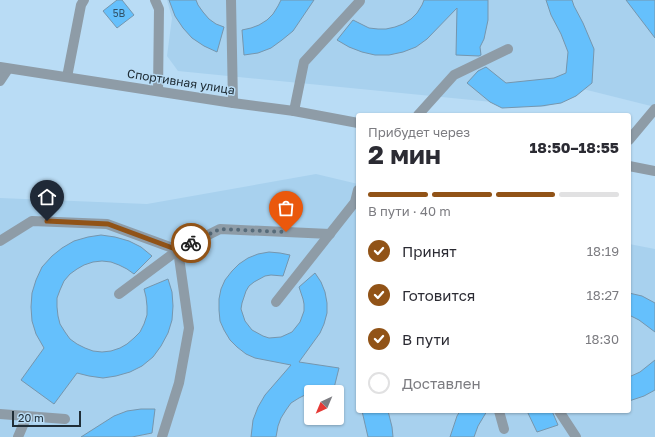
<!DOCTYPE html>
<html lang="ru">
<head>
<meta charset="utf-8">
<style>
  :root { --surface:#fff; --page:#f7f7f7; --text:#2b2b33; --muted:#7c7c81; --line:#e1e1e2; --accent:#915317 }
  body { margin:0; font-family:"Golos Text",sans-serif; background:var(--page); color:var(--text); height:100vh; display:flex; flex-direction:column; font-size:15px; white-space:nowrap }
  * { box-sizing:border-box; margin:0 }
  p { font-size:13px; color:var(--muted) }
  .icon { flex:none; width:22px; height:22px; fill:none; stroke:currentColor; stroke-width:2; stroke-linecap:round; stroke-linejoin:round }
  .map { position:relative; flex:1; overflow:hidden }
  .panel { position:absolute; left:356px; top:113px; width:275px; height:300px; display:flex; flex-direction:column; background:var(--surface); border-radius:4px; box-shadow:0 1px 3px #0004 }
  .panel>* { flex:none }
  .needle { width:26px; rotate:224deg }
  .tools { position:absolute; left:304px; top:385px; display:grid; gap:8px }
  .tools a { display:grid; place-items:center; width:40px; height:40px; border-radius:4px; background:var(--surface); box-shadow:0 1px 3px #0004; font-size:20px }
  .scale { position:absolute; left:12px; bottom:10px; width:69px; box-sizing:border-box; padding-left:4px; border:2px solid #202e37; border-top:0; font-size:11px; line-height:14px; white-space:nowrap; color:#202e37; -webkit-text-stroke:3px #b9dcf5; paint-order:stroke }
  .pin { position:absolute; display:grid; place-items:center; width:34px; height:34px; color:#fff; margin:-41px -17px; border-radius:50% 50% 50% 0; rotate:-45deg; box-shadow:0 0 4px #0007 }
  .pin .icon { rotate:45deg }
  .courier { position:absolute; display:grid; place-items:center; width:40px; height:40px; margin:-20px; border:3px solid #915317; border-radius:50%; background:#fff; color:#222; box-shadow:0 1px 5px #0007 }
  .headline em { font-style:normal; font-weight:700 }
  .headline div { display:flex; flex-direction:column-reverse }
  .headline { display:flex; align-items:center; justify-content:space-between; height:68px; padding:0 12px }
  h1 { font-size:26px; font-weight:700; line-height:30px }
  .bar { display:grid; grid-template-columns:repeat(4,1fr); gap:6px 4px; align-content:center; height:48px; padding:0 12px }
  .bar i { height:5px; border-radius:3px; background:var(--line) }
  .bar .active { background:var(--accent) }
  .bar p { grid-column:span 4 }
  ol { padding:0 12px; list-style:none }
  li { display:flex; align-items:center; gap:12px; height:44px }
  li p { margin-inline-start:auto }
  li .icon { padding:4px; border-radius:50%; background:var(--accent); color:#fff; stroke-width:4 }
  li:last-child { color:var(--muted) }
  li i { width:22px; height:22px; border:2px solid var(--line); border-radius:50% }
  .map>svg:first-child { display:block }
</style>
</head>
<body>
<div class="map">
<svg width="655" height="437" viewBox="0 0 655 437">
  <rect width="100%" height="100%" fill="#b9dcf5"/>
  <g fill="#a8d1ee" fill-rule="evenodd">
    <polygon points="167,0 655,0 655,107 583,89 573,97 544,107 178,71 167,56 172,18"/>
    <path d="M 316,174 L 358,184 L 358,411 L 629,411 L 629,244 L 655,249 L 655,437 L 0,437 L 0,198 L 147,204 ZM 311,392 L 337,392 L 337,418 L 311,418 Z"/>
  </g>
  <g fill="#65c0fc" stroke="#7596ae">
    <polygon points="117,0 122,0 134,15 117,28 103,11"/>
    <polygon points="169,0 196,0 198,5 203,12 209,19 216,24 224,27 217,52 204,46 192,38 183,28 175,16"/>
    <polygon points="281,0 314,0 293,31 282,40 271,48 258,53 244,55 242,30 251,28 259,25 267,20 273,14 278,6"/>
    <polygon points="424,0 488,0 488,20 484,39 480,47 481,55 479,56 456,55 457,8 427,39 416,47 403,52 389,55 375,55 362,52 349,47 337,40 353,20 369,28 378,29 386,29 395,27 403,24 411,19 417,13 422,5"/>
    <polygon points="546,0 572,0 574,6 583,23 594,49 592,83 576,96 561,103 541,106 502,108 490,102 467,83 478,71 486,67 506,83 554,78 566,73 568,52 561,34 551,15"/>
    <polygon points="626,0 655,0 655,38"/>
    <polygon points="101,235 115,237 129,241 141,247 152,256 134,274 127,269 119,265 111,262 102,261 93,262 84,265 77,269 70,274 64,281 60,290 57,298 57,307 58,316 60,324 65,332 70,339 77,344 85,348 93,351 102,352 111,351 120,348 127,344 134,338 140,332 144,324 147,315 147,306 146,297 144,289 168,279 172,292 173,306 172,320 168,333 161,346 153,357 142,366 130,372 116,376 103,378 89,376 77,373 54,404 21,380 44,348 36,334 32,321 31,307 32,293 36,280 42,267 52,256 62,248 74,241 88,237"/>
    <polygon points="269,252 280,253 290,255 283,276 271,275 265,276 254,282 249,286 246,291 242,303 241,309 245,321 252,330 263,336 269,338 281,337 292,332 300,322 304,311 304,304 303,299 299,287 315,273 321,282 325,292 327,303 327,313 324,324 320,333 299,362 339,368 333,392 311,392 311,393 307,394 299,398 291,403 286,410 281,418 278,426 276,437 251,437 253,420 258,407 265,395 291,365 255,358 246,354 237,347 230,340 224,330 220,321 219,310 219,299 221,289 225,280 232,271 239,264 248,258 258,254"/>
    <polygon points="629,293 642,296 655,303 655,332 639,320 629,315"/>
    <polygon points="655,360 655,390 644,396 629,401 629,377 640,372"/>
    <polygon points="141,409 155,409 152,433 132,437 81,437 114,416 127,411"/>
    <polygon points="362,411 388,411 392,427 393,437 368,437"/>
    <polygon points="460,411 487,411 478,426 474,437 450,437 457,416"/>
    <polygon points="527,411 552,411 558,425 537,432"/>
  </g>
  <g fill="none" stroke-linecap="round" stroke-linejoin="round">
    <g stroke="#8e9ca7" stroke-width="10">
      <polyline points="155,0 159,9 158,91"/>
      <polyline points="231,0 233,103"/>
      <polyline points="67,77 81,5 84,0"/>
      <polyline points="0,81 8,69"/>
      <polyline points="294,111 304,62 360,1"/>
      <polyline points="418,115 454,75 508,49"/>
      <polyline points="629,140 655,109"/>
      <polyline points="0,241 32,221 107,224 178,250 189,328 179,383 162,437"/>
      <polyline points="119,294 178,250 220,229 330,234"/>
      <polyline points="276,302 355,202 358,190"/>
      <polyline points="499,411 504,429"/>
      <polyline points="559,411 576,437"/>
      <polyline points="0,414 65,419"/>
      <polyline points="18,437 27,416"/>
    </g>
    <g stroke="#8e9ca7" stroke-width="10">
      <polyline points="0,67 233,103 294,111 358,123"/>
      <polyline points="629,166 655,171"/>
    </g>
  </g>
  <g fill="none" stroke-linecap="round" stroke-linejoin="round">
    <polyline stroke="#566b7a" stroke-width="4" stroke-dasharray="0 7.2" points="191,243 220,229 286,232"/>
    <polyline stroke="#915317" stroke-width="5" points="47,221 108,224 178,250 191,243"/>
  </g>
  <g text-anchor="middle" stroke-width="3" stroke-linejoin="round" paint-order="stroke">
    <g font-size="10" fill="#315268">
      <text x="119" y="17">5В</text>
    </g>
    <g font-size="12" fill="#202e37" stroke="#b9dcf5">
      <text transform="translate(181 82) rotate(9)" y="4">Спортивная улица</text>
    </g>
  </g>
</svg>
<div class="tools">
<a><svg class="needle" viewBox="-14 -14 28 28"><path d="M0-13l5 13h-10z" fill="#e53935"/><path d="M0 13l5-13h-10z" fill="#7c7c81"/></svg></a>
</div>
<div class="scale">20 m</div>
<div class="pin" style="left:286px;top:232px;background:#ea580c"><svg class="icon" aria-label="bag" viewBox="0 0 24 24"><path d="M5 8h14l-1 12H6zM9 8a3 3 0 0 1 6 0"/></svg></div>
<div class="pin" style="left:47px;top:221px;background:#1f2937"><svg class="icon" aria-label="home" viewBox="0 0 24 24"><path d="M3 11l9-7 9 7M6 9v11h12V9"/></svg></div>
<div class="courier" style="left:191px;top:243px"><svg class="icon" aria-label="bike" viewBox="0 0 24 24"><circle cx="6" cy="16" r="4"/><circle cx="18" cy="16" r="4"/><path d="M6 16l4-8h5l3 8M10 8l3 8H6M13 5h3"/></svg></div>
<section class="panel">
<div class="headline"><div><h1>2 мин</h1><p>Прибудет через</p></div><em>18:50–18:55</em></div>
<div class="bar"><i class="active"></i><i class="active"></i><i class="active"></i><i></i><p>В пути · 40 m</p></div>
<ol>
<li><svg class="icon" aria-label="check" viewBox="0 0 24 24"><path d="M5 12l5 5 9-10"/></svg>Принят<p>18:19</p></li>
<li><svg class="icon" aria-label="check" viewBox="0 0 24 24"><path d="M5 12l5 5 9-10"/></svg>Готовится<p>18:27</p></li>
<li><svg class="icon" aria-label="check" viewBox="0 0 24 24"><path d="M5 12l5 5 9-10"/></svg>В пути<p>18:30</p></li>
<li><i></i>Доставлен</li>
</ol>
</section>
</div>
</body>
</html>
